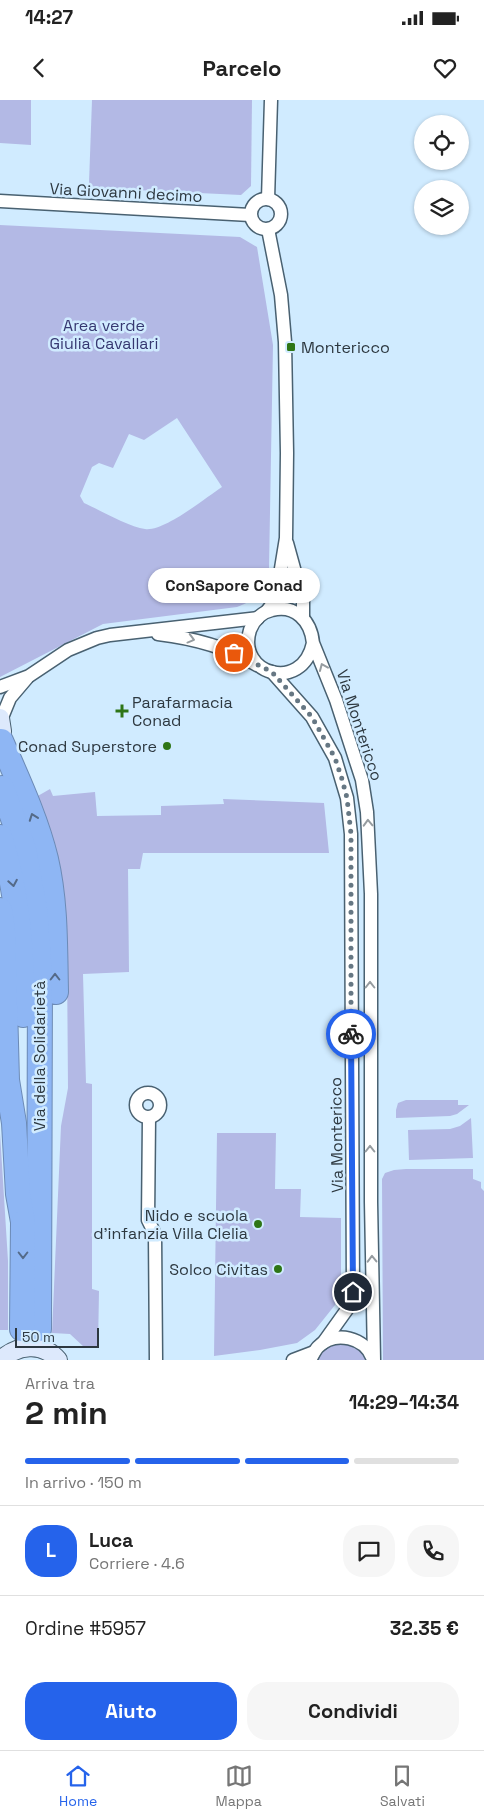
<!DOCTYPE html>
<html lang="it">
<head>
<meta charset="utf-8">
<style>
  :root { --surface:#fff; --page:#f6f6f6; --text:#222; --muted:#767676; --line:#e0e0e0; --accent:#2563eb }
  body { margin:0; font-family:"Space Grotesk",sans-serif; background:var(--page); color:var(--text); height:100vh; display:flex; flex-direction:column; font-size:19px; white-space:nowrap }
  * { box-sizing:border-box; margin:0 }
  p { font-size:16px; color:var(--muted) }
  .icon { flex:none; width:28px; height:28px; fill:none; stroke:currentColor; stroke-width:2; stroke-linecap:round; stroke-linejoin:round }
  .map { position:relative; height:1260px; overflow:hidden }
  .panel { display:flex; flex-direction:column; background:var(--surface); flex:1 }
  .panel>* { flex:none }
  .controls { position:absolute; left:414px; top:15px; display:grid; gap:10px }
  .controls a { display:grid; place-items:center; width:55px; height:55px; border-radius:50%; background:var(--surface); box-shadow:0 1px 4px #0004; font-size:25px }
  .scale { position:absolute; left:15px; bottom:12px; width:84px; box-sizing:border-box; padding-left:5px; border:2px solid #2d3840; border-top:0; font-size:14px; line-height:18px; white-space:nowrap; color:#2d3840; -webkit-text-stroke:4px #d0ebff; paint-order:stroke }
  .pin { position:absolute; display:grid; place-items:center; width:42px; height:42px; color:#fff; margin:-21px; border:2px solid #fff; border-radius:50%; box-shadow:0 1px 5px #0007 }
  .courier { position:absolute; display:grid; place-items:center; width:50px; height:50px; margin:-25px; border:4px solid #2563eb; border-radius:50%; background:#fff; color:#222; box-shadow:0 1px 6px #0007 }
  .bubble { position:absolute; height:35px; border-radius:18px; background:var(--surface); box-shadow:0 1px 4px #0004; font-size:16px; font-weight:700; line-height:35px; text-align:center }
  .summary em { font-style:normal; font-weight:700 }
  .summary div { display:flex; flex-direction:column-reverse }
  .summary { display:flex; align-items:center; justify-content:space-between; height:85px; padding:0 25px }
  h1 { font-size:32px; font-weight:700; line-height:38px }
  .bar { display:grid; grid-template-columns:repeat(4,1fr); gap:8px 5px; align-content:center; height:60px; padding:0 25px }
  .bar i { height:6px; border-radius:4px; background:var(--line) }
  .bar .selected { background:var(--accent) }
  .bar p { grid-column:span 4 }
  .line { display:flex; align-items:center; gap:12px; padding:0 25px; border-top:1px solid var(--line) }
  .line div { flex:1 }
  .round { display:grid; place-items:center; flex:none; width:52px; height:52px; border-radius:20px; background:var(--page) }
  .cta { display:flex; gap:10px; margin-top:auto; padding:10px 25px }
  .cta a { flex:1; height:58px; border-radius:20px; background:var(--accent); color:#fff; font-size:20px; font-weight:700; line-height:58px; text-align:center }
  .cta a+a { background:var(--page); color:var(--text) }
  .status { display:flex; justify-content:space-between; align-items:center; height:35px; padding:0 25px; background:var(--surface); direction:ltr }
  .status svg { height:14px; fill:currentColor }
  header { display:flex; justify-content:space-between; align-items:center; height:65px; padding:0 25px; background:var(--surface); font-size:22px; font-weight:700 }
  .tab-bar { display:flex; justify-content:space-around; align-items:center; height:70px; border-top:1px solid var(--line); background:var(--surface); font-size:14px; color:var(--muted) }
  .tab-bar a { display:grid; justify-items:center; gap:2px }
  .tab-bar .selected { color:var(--accent) }
  .map>svg:first-child { display:block }
</style>
</head>
<body>
<div class="status"><b>14:27</b><svg viewBox="0 0 49 12"><path d="M0 12V9h3v3zM5 12V6h3v6zM10 12V3h3v9zM15 12V0h3v12zM26 1h20v11H26zM47 4h2v5h-2z"/></svg></div>
<header><svg class="icon" aria-label="back" viewBox="0 0 24 24"><path d="M15 5l-7 7 7 7"/></svg>Parcelo<svg class="icon" aria-label="heart" viewBox="0 0 24 24"><path d="M12 20l-8-8c-3-5 5-10 8-4 3-6 11-1 8 4z"/></svg></header>
<div class="map">
<svg width="484" height="1260" viewBox="0 0 484 1260">
  <rect width="100%" height="100%" fill="#d0ebff"/>
  <g fill="#b3b9e5" fill-rule="evenodd">
    <polygon points="0,0 31,0 31,45 0,43"/>
    <polygon points="92,0 252,0 251,86 241,95 94,88 89,83"/>
    <path d="M 0,125 L 240,137 L 257,147 L 273,245 L 269,468 C 263,490 259,499 237,507 L 103,524 L 0,577 ZM 177,318 L 222,387 C 205,398 164,432 145,429 C 129,427 100,410 84,403 L 80,396 L 92,367 L 99,363 L 113,368 L 129,334 L 144,340 Z"/>
    <polygon points="50,689 53,696 95,692 97,716 161,715 161,706 224,704 223,699 324,703 329,753 143,753 140,769 128,769 129,872 83,874 86,983 92,984 92,1189 99,1191 98,1248 84,1247 70,1234 52,1233 61,1026 68,988 67,858 36,697"/>
    <polygon points="406,1000 458,1000 458,1005 469,1005 457,1014 450,1016 396,1018 396,1010 398,1003"/>
    <polygon points="471,1018 473,1058 409,1060 408,1030 450,1029 460,1026"/>
    <polygon points="0,1033 8,1161 8,1230 0,1230"/>
    <polygon points="217,1033 276,1033 275,1089 301,1089 300,1117 341,1118 341,1186 335,1205 315,1230 297,1243 260,1250 214,1256"/>
    <polygon points="406,1069 473,1069 473,1079 481,1082 481,1088 484,1091 484,1260 383,1260 382,1079 385,1073 394,1070"/>
    <path d="M 343,1243 C 354,1245 362,1249 367,1260 L 317,1260 C 322,1249 331,1244 343,1243 Z"/>
  </g>
  <g fill="none" stroke-linecap="round" stroke-linejoin="round">
    <defs>
      <g id="street">
        <circle cx="266" cy="114" r="15"/>
        <polyline points="268,99 271,0"/>
        <polyline points="0,101 250,115"/>
        <polyline points="287,443 303,501 303,518"/>
        <polyline points="267,511 276,499 286,438 287,353 285,242 281,195 268,129"/>
        <path d="M 158,534 C 192,538 227,547 257,565"/>
        <path d="M 313,543 C 302,594 236,574 250,530 C 254,520 262,512 272,510 C 295,504 311,521 313,543 L 336,600 L 362,680 L 367,712 L 371,794 L 371,1102 L 374,1260"/>
        <polyline points="272,572 312,617 335,658 347,698 351,734 353,1192 348,1208 323,1243"/>
        <polyline points="0,587 29,576 68,550 97,538 110,535 258,518"/>
        <polyline points="1,620 10,598 27,578"/>
        <circle cx="148" cy="1005" r="12"/>
        <polyline points="149,1018 148,1120 155,1134 156,1260"/>
        <polyline points="293,1260 314,1252"/>
        <path d="M 310,1260 C 313,1255 315,1250 318,1247 C 335,1230 366,1237 373,1260"/>
      </g>
      <g id="secondary">
        <polyline points="0,618 2,631 0,644"/>
        <path d="M 1,1260 C 17,1245 42,1241 58,1260"/>
      </g>
      <g id="highway">
        <path d="M 1,641 C 18,680 36,718 46,759 C 56,802 55,847 56,892"/>
        <polyline points="2,688 24,749 35,809 40,872 39,1229"/>
        <path d="M 0,737 C 19,794 22,854 23,915"/>
        <polyline points="0,810 3,831 7,980 14,1023 18,1094 23,1122"/>
        <polyline points="22,1229 23,1123"/>
      </g>
    </defs>
    <use href="#street" stroke="#496171" stroke-width="15"/>
    <use href="#secondary" stroke="#496171" stroke-width="20"/>
    <use href="#highway" stroke="#6c8ab5" stroke-width="26"/>
    <use href="#street" stroke="#fff" stroke-width="12"/>
    <use href="#secondary" stroke="#dde9fc" stroke-width="18"/>
    <use href="#highway" stroke="#8eb6f4" stroke-width="24"/>
  </g>
  <defs><path id="oneway-chevron" d="M-2-3.5L2.5 0L-2 3.5" fill="none" stroke-width="1.6" stroke-linecap="round" stroke-linejoin="round" transform="scale(1.25)"/></defs>
  <g stroke="#969ca0">
    <use href="#oneway-chevron" transform="translate(191 539) rotate(15)"/>
    <use href="#oneway-chevron" transform="translate(323 567) rotate(-113)"/>
    <use href="#oneway-chevron" transform="translate(368 723) rotate(-92)"/>
    <use href="#oneway-chevron" transform="translate(370 885) rotate(-90)"/>
    <use href="#oneway-chevron" transform="translate(370 1049) rotate(-90)"/>
    <use href="#oneway-chevron" transform="translate(372 1159) rotate(-91)"/>
  </g>
  <g stroke="#546a88">
    <use href="#oneway-chevron" transform="translate(33 717) rotate(-110)"/>
    <use href="#oneway-chevron" transform="translate(13 783) rotate(80)"/>
    <use href="#oneway-chevron" transform="translate(55 877) rotate(-90)"/>
    <use href="#oneway-chevron" transform="translate(23 1155) rotate(90)"/>
  </g>
  <g fill="none" stroke-linecap="round" stroke-linejoin="round">
    <polyline stroke="#667783" stroke-width="5" stroke-dasharray="0 9" points="234,553 272,572 312,617 335,658 342,679 347,698 351,734 351,934"/>
    <polyline stroke="#2563eb" stroke-width="6" points="351,934 353,1192"/>
  </g>
  <g fill="#2e7516" stroke="#d0ebff" stroke-width="2">
    <rect x="286" y="242" width="10" height="10" rx="2.5"/>
    <path d="M119.5 603.5h5v5h5v5h-5v5h-5v-5h-5v-5h5z"/>
    <circle cx="167" cy="646" r="5"/>
    <circle cx="258" cy="1124" r="5"/>
    <circle cx="278" cy="1169" r="5"/>
  </g>
  <g text-anchor="middle" stroke-width="5" stroke-linejoin="round" paint-order="stroke">
    <g font-size="16" fill="#2d3840" stroke="#d0ebff">
      <text transform="translate(126 92) rotate(3)" y="6">Via Giovanni decimo</text>
      <text transform="translate(360 625) rotate(72)" y="6">Via Montericco</text>
      <text transform="translate(39 956) rotate(-90)" y="6">Via della Solidarietà</text>
      <text transform="translate(336 1035) rotate(-91)" y="6">Via Montericco</text>
    </g>
    <g font-size="16" fill="#363871" stroke="#d0ebff">
      <text x="104" y="231">Area verde<tspan x="104" dy="18">Giulia Cavallari</tspan></text>
    </g>
    <g font-size="16" fill="#2d3840" stroke="#d0ebff" text-anchor="end">
      <text x="301" y="253" text-anchor="start">Montericco</text>
      <text x="132" y="608" text-anchor="start">Parafarmacia<tspan x="132" dy="18">Conad</tspan></text>
      <text x="157" y="652">Conad Superstore</text>
      <text x="248" y="1121">Nido e scuola<tspan x="248" dy="18">d'infanzia Villa Clelia</tspan></text>
      <text x="268" y="1175">Solco Civitas</text>
    </g>
  </g>
</svg>
<div class="controls">
<a><svg class="icon" aria-label="locate" viewBox="0 0 24 24"><circle cx="12" cy="12" r="6"/><path d="M12 2v4M12 18v4M2 12h4M18 12h4"/></svg></a>
<a><svg class="icon" aria-label="layers" viewBox="0 0 24 24"><path d="M12 4l9 5-9 5-9-5zM3 14l9 5 9-5"/></svg></a>
</div>
<div class="scale">50 m</div>
<div class="pin" style="left:234px;top:553px;background:#ea580c"><svg class="icon" aria-label="bag" viewBox="0 0 24 24"><path d="M5 8h14l-1 12H6zM9 8a3 3 0 0 1 6 0"/></svg></div>
<div class="pin" style="left:353px;top:1192px;background:#1f2937"><svg class="icon" aria-label="home" viewBox="0 0 24 24"><path d="M3 11l9-7 9 7M6 9v11h12V9"/></svg></div>
<div class="courier" style="left:351px;top:934px"><svg class="icon" aria-label="bike" viewBox="0 0 24 24"><circle cx="6" cy="16" r="4"/><circle cx="18" cy="16" r="4"/><path d="M6 16l4-8h5l3 8M10 8l3 8H6M13 5h3"/></svg></div>
<div class="bubble" style="left:148px;top:468px;width:172px">ConSapore Conad</div>
</div>
<section class="panel">
<div class="summary"><div><h1>2 min</h1><p>Arriva tra</p></div><em>14:29–14:34</em></div>
<div class="bar"><i class="selected"></i><i class="selected"></i><i class="selected"></i><i></i><p>In arrivo · 150 m</p></div>
<div class="line" style="height:90px"><b class="round" style="background:var(--accent);color:#fff">L</b><div><b>Luca</b><p>Corriere · 4.6</p></div><a class="round"><svg class="icon" aria-label="chat" viewBox="0 0 24 24"><path d="M4 5h16v11H9l-5 4z"/></svg></a><a class="round"><svg class="icon" aria-label="phone" viewBox="0 0 24 24"><path d="M5 4h4l2 5-3 2q2 4 5 5l2-3 5 2v4C11 20 4 13 5 4z"/></svg></a></div>
<div class="line" style="height:65px"><div>Ordine #5957</div><b>32.35 €</b></div>
<div class="cta"><a>Aiuto</a><a>Condividi</a></div>
</section>
<nav class="tab-bar">
<a class="selected"><svg class="icon" aria-label="home" viewBox="0 0 24 24"><path d="M3 11l9-7 9 7M6 9v11h12V9"/></svg>Home</a>
<a><svg class="icon" aria-label="map" viewBox="0 0 24 24"><path d="M3 6l6-2 6 2 6-2v14l-6 2-6-2-6 2zM9 4v14M15 6v14"/></svg>Mappa</a>
<a><svg class="icon" aria-label="saved" viewBox="0 0 24 24"><path d="M7 4h10v16l-5-4-5 4z"/></svg>Salvati</a>
</nav>
</body>
</html>
